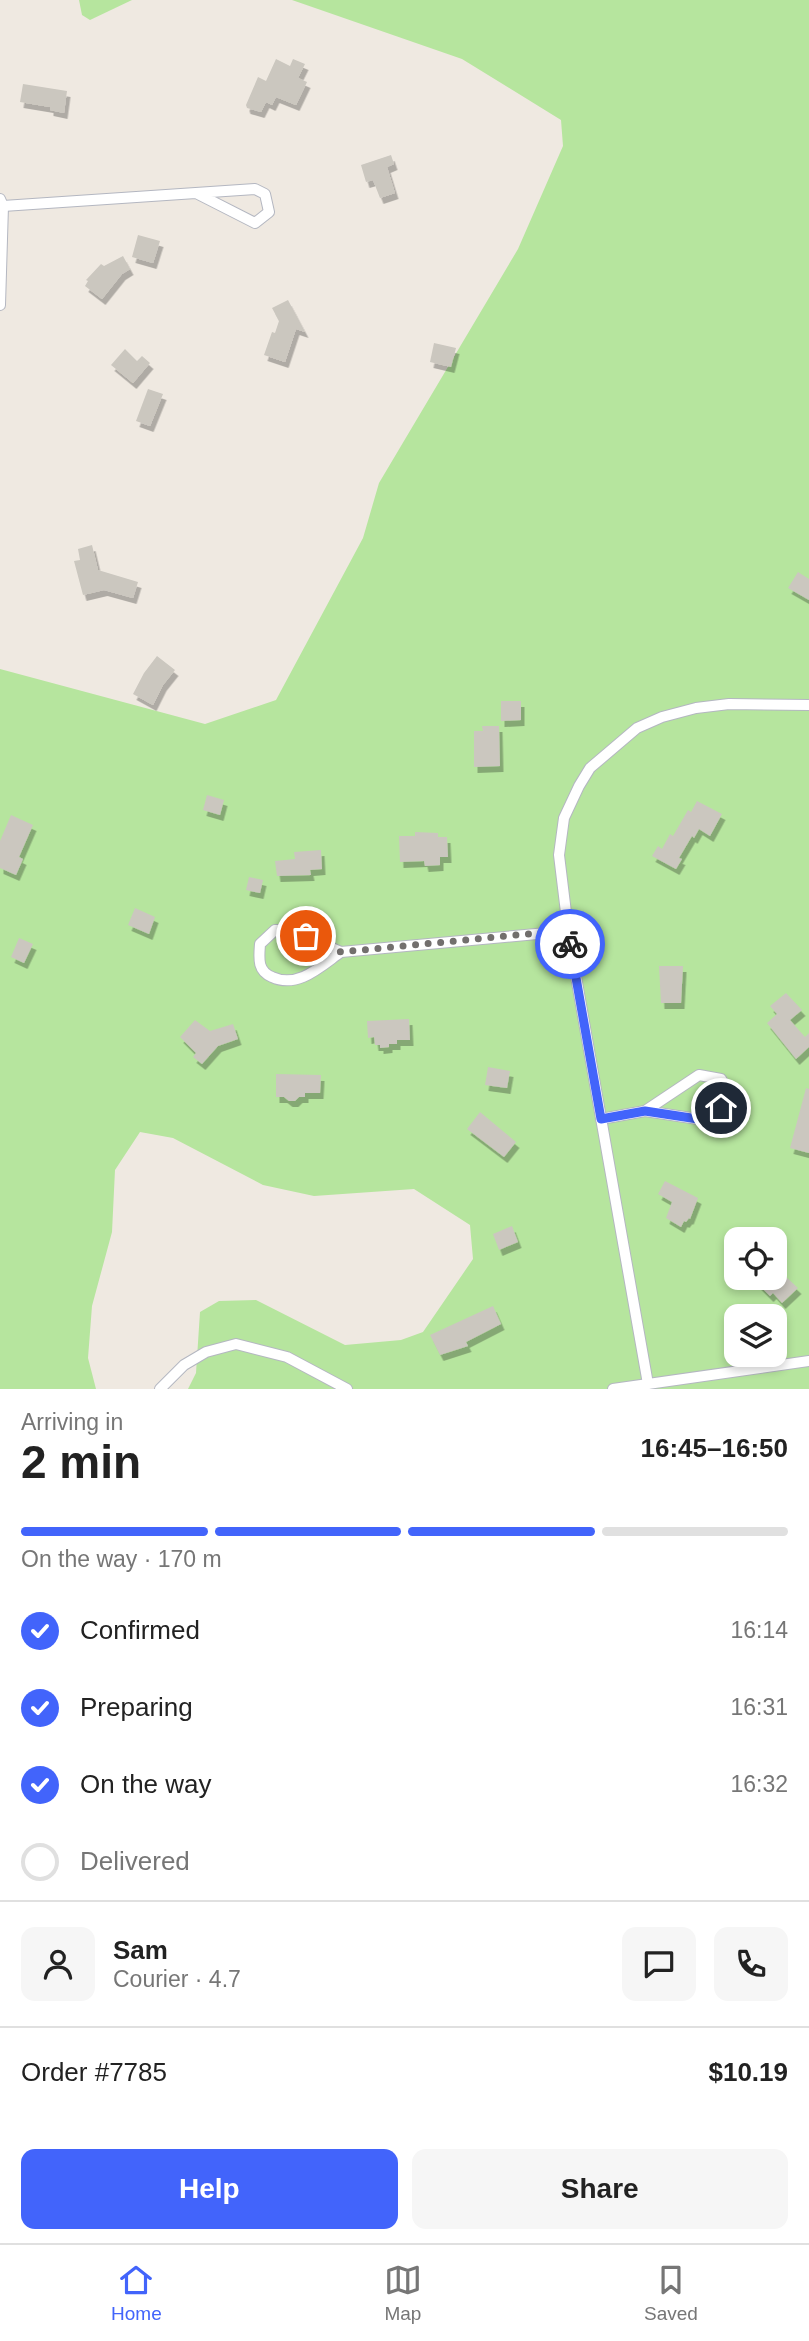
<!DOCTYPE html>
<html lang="en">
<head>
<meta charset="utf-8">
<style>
  :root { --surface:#fff; --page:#f6f6f6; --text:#222; --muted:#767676; --line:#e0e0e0; --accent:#4264fb }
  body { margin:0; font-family:Helvetica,sans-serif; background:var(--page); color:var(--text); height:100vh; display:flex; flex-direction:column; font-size:26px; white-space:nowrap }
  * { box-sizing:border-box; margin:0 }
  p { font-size:23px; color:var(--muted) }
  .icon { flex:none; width:38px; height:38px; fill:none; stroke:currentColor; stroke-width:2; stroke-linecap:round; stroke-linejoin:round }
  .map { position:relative; height:1389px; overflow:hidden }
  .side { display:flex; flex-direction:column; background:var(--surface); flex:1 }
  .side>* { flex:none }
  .buttons { position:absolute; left:724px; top:1227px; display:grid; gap:14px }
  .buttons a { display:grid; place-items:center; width:63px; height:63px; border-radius:14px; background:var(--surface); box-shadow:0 4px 10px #0003; font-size:35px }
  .pin { position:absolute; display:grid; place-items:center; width:60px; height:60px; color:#fff; margin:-30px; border:4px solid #fff; border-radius:50%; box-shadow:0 2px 7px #0007 }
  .courier { position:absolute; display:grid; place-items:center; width:70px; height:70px; margin:-35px; border:5px solid #4264fb; border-radius:50%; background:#fff; color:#222; box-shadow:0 2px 9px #0007 }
  .head em { font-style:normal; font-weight:700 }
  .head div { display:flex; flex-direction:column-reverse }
  .head { display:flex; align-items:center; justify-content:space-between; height:119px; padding:0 21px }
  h1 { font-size:46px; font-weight:700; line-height:52px }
  .bar { display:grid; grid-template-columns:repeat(4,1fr); gap:10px 7px; align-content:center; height:84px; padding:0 21px }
  .bar i { height:9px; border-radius:5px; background:var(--line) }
  .bar .current { background:var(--accent) }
  .bar p { grid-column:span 4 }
  .line { display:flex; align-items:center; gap:18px; padding:0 21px; border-top:2px solid var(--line) }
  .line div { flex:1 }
  .round { display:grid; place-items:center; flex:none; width:74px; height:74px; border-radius:14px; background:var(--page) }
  ol { padding:0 21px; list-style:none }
  li { display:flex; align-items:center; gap:21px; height:77px }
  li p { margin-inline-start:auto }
  li .icon { padding:7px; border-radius:50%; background:var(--accent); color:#fff; stroke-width:4 }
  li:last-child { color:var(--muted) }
  li i { width:38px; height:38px; border:4px solid var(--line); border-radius:50% }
  .button { display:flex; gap:14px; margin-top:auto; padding:14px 21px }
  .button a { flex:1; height:80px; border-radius:14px; background:var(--accent); color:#fff; font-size:28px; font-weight:700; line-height:80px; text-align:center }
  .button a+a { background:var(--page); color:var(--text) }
  .tab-bar { display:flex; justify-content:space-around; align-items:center; height:98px; border-top:2px solid var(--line); background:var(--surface); font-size:19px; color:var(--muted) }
  .tab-bar a { display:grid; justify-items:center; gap:4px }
  .tab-bar .current { color:var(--accent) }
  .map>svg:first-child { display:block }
</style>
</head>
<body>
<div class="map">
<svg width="809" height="1389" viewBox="0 0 809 1389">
  <defs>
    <filter id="shadow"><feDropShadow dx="3.5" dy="6" stdDeviation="0" flood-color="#0004"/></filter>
  </defs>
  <rect width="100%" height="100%" fill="#efe9e1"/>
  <g fill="#b6e59e" fill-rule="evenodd">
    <polygon points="79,0 132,0 90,20 82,15"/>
    <path d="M 292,0 L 809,0 L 809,1389 L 188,1389 L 196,1373 L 200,1312 L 219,1301 L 256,1300 L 345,1345 L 401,1340 L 423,1332 L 473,1259 L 470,1225 L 414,1189 L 314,1196 L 263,1185 L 173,1138 L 140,1132 L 115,1170 L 112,1232 L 92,1306 L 88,1358 L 96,1389 L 0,1389 L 0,669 L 205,724 L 276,700 L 363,538 L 379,483 L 518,249 L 563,146 L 561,120 L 462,59 ZM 737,1239 L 775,1239 L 775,1278 L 737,1278 ZM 737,1316 L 775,1316 L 775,1354 L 737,1354 Z"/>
  </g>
  <g fill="#cbc7bf" filter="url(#shadow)">
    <polygon points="276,59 290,66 293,59 305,64 298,78 307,82 296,105 276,97 272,105 266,102 261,112 247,108 246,105 258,77 266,81"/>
    <polygon points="23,84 67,91 64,113 50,110 50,107 20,102"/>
    <polygon points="391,155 394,164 387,167 395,193 380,198 373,180 366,182 361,165"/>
    <polygon points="138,235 160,241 153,263 132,257"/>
    <polygon points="123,256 130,269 122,274 102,299 85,286 88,281 86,280 101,264 104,266"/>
    <polygon points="288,300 305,332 296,329 285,362 264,355 272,332 275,333 279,321 272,308"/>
    <polygon points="434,343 456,348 451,367 430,362"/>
    <polygon points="125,349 137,361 142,356 150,363 133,383 111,365"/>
    <polygon points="148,389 163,394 150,426 136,421"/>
    <polygon points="92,545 98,570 138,582 133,598 104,590 83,595 74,561 80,560 78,549"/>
    <polygon points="798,572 809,579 809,600 788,588"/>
    <polygon points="157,656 175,670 163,685 153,705 133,694 144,673"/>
    <polygon points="501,701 521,701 521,720 501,721"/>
    <polygon points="482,726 499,726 500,766 474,767 474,731 483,731"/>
    <polygon points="207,795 224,800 220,815 203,810"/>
    <polygon points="697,801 722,814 710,836 699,829 694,838 692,836 679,858 682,859 676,869 652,856 658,846 662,849 670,834 673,836 688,810 691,812"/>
    <polygon points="11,815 33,825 19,857 23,859 16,875 0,868 0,841"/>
    <polygon points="415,832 438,833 438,837 447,837 448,857 440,857 440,865 425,866 424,861 400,862 399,836 415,836"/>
    <polygon points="321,850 322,869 310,870 311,875 277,876 275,861 295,859 294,852"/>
    <polygon points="249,877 263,880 260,893 246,890"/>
    <polygon points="135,908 155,917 149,934 128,925"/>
    <polygon points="19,938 33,944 24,963 11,957"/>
    <polygon points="659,966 683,966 681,1003 661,1003"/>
    <polygon points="786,993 802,1010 790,1020 805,1037 809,1033 809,1047 796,1059 767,1023 777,1014 770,1006"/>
    <polygon points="409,1019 410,1040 397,1040 397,1044 389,1044 389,1047 380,1048 380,1045 375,1045 374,1037 368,1038 367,1021"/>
    <polygon points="195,1020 210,1031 233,1024 238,1039 218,1046 202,1064 193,1057 196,1053 180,1037"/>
    <polygon points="488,1067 510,1071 507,1088 485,1085"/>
    <polygon points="276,1074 321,1075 320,1093 305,1093 305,1097 299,1097 295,1101 289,1101 284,1097 276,1097"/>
    <polygon points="806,1088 809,1089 809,1153 790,1148"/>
    <polygon points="480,1112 516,1142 504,1157 467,1129"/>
    <polygon points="665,1181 698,1198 690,1219 689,1218 686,1222 684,1221 681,1227 666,1218 672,1202 658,1194"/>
    <polygon points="512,1226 518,1242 499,1250 493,1234"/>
    <polygon points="778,1272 782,1277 784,1275 798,1288 782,1303 773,1293 770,1296 752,1278 775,1278"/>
    <polygon points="493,1306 501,1324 466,1342 468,1346 440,1355 430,1335"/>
  </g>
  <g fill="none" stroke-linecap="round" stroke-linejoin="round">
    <defs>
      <g id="minor">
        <polyline points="0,199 3,206 0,305"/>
        <polyline points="3,206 255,189 265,194 269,212 255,223 196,193"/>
        <path d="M 341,952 C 321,966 298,989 272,977 C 257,971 259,958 260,944 L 275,930 L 291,930 L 341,952 L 569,931"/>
        <polyline points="601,1119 645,1111 711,1121 730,1095 721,1079 699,1075 645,1111"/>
        <polyline points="648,1384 569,937 559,855 564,818 579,786 590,768 637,728 662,717 696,708 729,704 809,705"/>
        <polyline points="160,1389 184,1365 206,1352 236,1344 287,1357 347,1389"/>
        <polyline points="613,1389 809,1361"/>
      </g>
    </defs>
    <use href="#minor" stroke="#b4b7c1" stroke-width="12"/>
    <use href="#minor" stroke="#fff" stroke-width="10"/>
  </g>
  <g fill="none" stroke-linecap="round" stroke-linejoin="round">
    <polyline stroke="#726f6d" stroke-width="7" stroke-dasharray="0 12.6" points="306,936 341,952 569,930 570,944"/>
    <polyline stroke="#4264fb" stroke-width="9" points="570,944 601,1119 645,1111 711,1121 721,1108"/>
  </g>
</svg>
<div class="buttons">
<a><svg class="icon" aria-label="locate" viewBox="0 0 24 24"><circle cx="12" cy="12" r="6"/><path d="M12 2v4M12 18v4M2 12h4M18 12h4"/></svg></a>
<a><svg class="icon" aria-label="layers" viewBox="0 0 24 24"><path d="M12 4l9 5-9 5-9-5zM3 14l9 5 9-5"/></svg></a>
</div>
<div class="pin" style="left:306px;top:936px;background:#ea580c"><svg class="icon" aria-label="bag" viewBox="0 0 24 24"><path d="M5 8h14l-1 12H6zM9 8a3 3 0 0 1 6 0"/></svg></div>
<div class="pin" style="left:721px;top:1108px;background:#1f2937"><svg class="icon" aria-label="home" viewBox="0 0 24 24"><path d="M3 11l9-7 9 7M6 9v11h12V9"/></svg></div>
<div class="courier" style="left:570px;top:944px"><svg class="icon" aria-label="bike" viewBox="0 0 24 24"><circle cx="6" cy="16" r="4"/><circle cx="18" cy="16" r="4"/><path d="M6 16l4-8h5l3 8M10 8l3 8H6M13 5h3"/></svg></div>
</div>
<section class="side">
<div class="head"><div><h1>2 min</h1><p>Arriving in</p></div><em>16:45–16:50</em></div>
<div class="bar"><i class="current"></i><i class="current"></i><i class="current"></i><i></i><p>On the way · 170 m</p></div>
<ol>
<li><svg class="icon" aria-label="check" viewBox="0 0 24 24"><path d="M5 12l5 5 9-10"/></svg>Confirmed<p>16:14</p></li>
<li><svg class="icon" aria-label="check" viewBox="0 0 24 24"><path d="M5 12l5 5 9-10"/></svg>Preparing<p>16:31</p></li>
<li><svg class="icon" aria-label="check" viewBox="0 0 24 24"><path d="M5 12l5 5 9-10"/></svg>On the way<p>16:32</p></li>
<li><i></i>Delivered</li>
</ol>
<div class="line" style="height:126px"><a class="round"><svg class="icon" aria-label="person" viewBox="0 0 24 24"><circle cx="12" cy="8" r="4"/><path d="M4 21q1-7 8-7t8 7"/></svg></a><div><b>Sam</b><p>Courier · 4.7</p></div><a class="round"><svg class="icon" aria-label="chat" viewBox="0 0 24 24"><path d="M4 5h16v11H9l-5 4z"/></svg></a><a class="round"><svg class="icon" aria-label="phone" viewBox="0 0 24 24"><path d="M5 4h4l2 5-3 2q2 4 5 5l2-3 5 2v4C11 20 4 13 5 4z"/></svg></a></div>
<div class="line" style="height:91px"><div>Order #7785</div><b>$10.19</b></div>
<div class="button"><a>Help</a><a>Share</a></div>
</section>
<nav class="tab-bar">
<a class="current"><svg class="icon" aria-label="home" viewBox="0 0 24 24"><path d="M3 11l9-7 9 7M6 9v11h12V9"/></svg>Home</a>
<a><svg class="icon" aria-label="map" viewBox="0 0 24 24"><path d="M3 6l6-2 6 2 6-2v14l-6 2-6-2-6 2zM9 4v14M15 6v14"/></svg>Map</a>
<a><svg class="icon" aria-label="saved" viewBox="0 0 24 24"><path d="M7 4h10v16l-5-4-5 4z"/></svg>Saved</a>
</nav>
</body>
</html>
